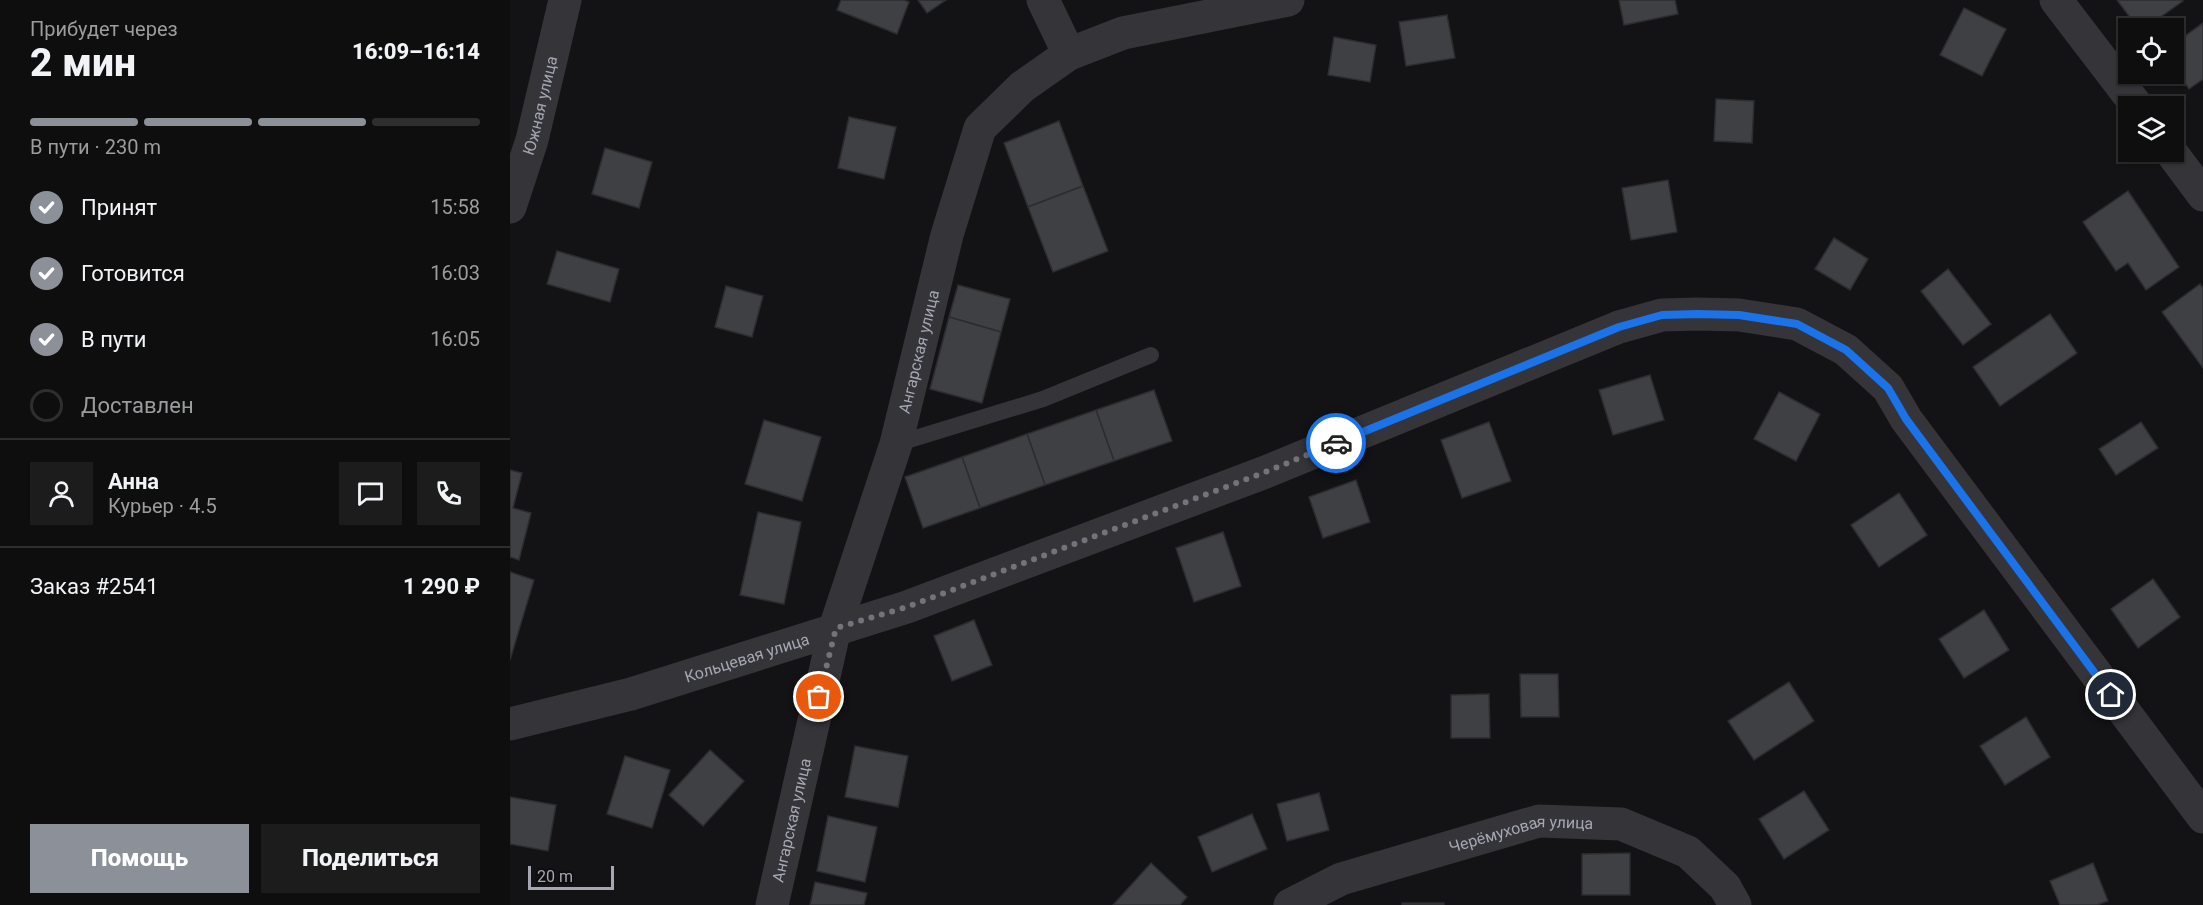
<!DOCTYPE html>
<html lang="ru">
<head>
<meta charset="utf-8">
<style>
  :root { --surface:#0e0e0f; --page:#1c1c1d; --text:#f1f3f6; --muted:#9b9c9e; --line:#2e2e2f; --accent:#8c9099 }
  body { margin:0; font-family:Roboto,sans-serif; background:var(--page); color:var(--text); height:100vh; display:flex; flex-direction:column; font-size:22px; white-space:nowrap }
  * { box-sizing:border-box; margin:0 }
  p { font-size:20px; color:var(--muted) }
  .icon { flex:none; width:33px; height:33px; fill:none; stroke:currentColor; stroke-width:2; stroke-linecap:round; stroke-linejoin:round }
  .map { position:relative; flex:1; overflow:hidden }
  .drawer { display:flex; flex-direction:column; background:var(--surface); width:510px }
  .drawer>* { flex:none }
  .controls { position:absolute; left:1608px; top:18px; display:grid; gap:12px }
  .controls a { display:grid; place-items:center; width:66px; height:66px; border-radius:0px; background:var(--surface); box-shadow:0 2px 4px #0004,0 0 0 2px var(--line); font-size:30px }
  .scale { position:absolute; left:18px; bottom:15px; width:86px; box-sizing:border-box; padding-left:6px; border:3px solid #a5a7b3; border-top:0; font-size:16px; line-height:21px; white-space:nowrap; color:#a5a7b3; -webkit-text-stroke:4px #0e0e0f; paint-order:stroke }
  .pin { position:absolute; display:grid; place-items:center; width:51px; height:51px; color:#fff; margin:-26px; border:3px solid #fff; border-radius:50%; box-shadow:0 2px 6px #0007 }
  .courier { position:absolute; display:grid; place-items:center; width:60px; height:60px; margin:-30px; border:4px solid #1a73e8; border-radius:50%; background:#fff; color:#222; box-shadow:0 2px 8px #0007 }
  .overview em { font-style:normal; font-weight:800 }
  .overview div { display:flex; flex-direction:column-reverse }
  .overview { display:flex; align-items:center; justify-content:space-between; height:102px; padding:0 30px }
  h1 { font-size:39px; font-weight:800; line-height:45px }
  .bar { display:grid; grid-template-columns:repeat(4,1fr); gap:9px 6px; align-content:center; height:72px; padding:0 30px }
  .bar i { height:8px; border-radius:4px; background:var(--line) }
  .bar .on { background:var(--accent) }
  .bar p { grid-column:span 4 }
  .line { display:flex; align-items:center; gap:15px; padding:0 30px; border-top:2px solid var(--line) }
  .line div { flex:1 }
  .round { display:grid; place-items:center; flex:none; width:63px; height:63px; border-radius:0px; background:var(--page) }
  ol { padding:0 30px; list-style:none }
  li { display:flex; align-items:center; gap:18px; height:66px }
  li p { margin-inline-start:auto }
  li .icon { padding:6px; border-radius:50%; background:var(--accent); color:#fff; stroke-width:4 }
  li:last-child { color:var(--muted) }
  li i { width:33px; height:33px; border:3px solid var(--line); border-radius:50% }
  .action { display:flex; gap:12px; margin-top:auto; padding:12px 30px }
  .action a { flex:1; height:69px; border-radius:0px; background:var(--accent); color:#fff; font-size:24px; font-weight:800; line-height:69px; text-align:center }
  .action a+a { background:var(--page); color:var(--text) }
  main { display:flex; flex:1; min-height:0 }
  .map>svg:first-child { display:block }
</style>
</head>
<body>
<main>
<section class="drawer">
<div class="overview"><div><h1>2 мин</h1><p>Прибудет через</p></div><em>16:09–16:14</em></div>
<div class="bar"><i class="on"></i><i class="on"></i><i class="on"></i><i></i><p>В пути · 230 m</p></div>
<ol>
<li><svg class="icon" aria-label="check" viewBox="0 0 24 24"><path d="M5 12l5 5 9-10"/></svg>Принят<p>15:58</p></li>
<li><svg class="icon" aria-label="check" viewBox="0 0 24 24"><path d="M5 12l5 5 9-10"/></svg>Готовится<p>16:03</p></li>
<li><svg class="icon" aria-label="check" viewBox="0 0 24 24"><path d="M5 12l5 5 9-10"/></svg>В пути<p>16:05</p></li>
<li><i></i>Доставлен</li>
</ol>
<div class="line" style="height:108px"><a class="round"><svg class="icon" aria-label="person" viewBox="0 0 24 24"><circle cx="12" cy="8" r="4"/><path d="M4 21q1-7 8-7t8 7"/></svg></a><div><b>Анна</b><p>Курьер · 4.5</p></div><a class="round"><svg class="icon" aria-label="chat" viewBox="0 0 24 24"><path d="M4 5h16v11H9l-5 4z"/></svg></a><a class="round"><svg class="icon" aria-label="phone" viewBox="0 0 24 24"><path d="M5 4h4l2 5-3 2q2 4 5 5l2-3 5 2v4C11 20 4 13 5 4z"/></svg></a></div>
<div class="line" style="height:78px"><div>Заказ #2541</div><b>1 290 ₽</b></div>
<div class="action"><a>Помощь</a><a>Поделиться</a></div>
</section>
<div class="map">
<svg width="1693" height="905" viewBox="0 0 1693 905">
  <rect width="100%" height="100%" fill="#131214"/>
  <g fill="#3f4044" stroke="#2d2d30" stroke-width="1.5">
    <polygon points="331,0 394,0 399,2 387,34 327,10"/>
    <polygon points="408,0 436,0 417,13"/>
    <polygon points="1109,0 1165,0 1168,14 1114,25"/>
    <polygon points="1607,0 1672,0 1673,1 1635,28 1628,28"/>
    <polygon points="1454,8 1496,29 1472,76 1430,55"/>
    <polygon points="937,15 945,58 896,66 889,22"/>
    <polygon points="1693,23 1693,79 1679,89 1664,67 1664,44"/>
    <polygon points="824,37 866,45 860,82 818,75"/>
    <polygon points="1206,99 1244,101 1242,143 1204,141"/>
    <polygon points="339,117 386,127 374,179 328,168"/>
    <polygon points="549,121 573,186 518,207 494,143"/>
    <polygon points="95,148 142,162 129,208 82,194"/>
    <polygon points="1158,180 1167,232 1121,240 1112,188"/>
    <polygon points="573,186 598,251 543,272 518,207"/>
    <polygon points="1618,191 1669,267 1636,290 1618,263 1606,271 1573,222"/>
    <polygon points="1324,238 1358,259 1340,290 1305,269"/>
    <polygon points="47,251 109,269 100,302 37,284"/>
    <polygon points="1438,269 1481,324 1453,345 1411,291"/>
    <polygon points="1690,284 1693,288 1693,368 1652,312"/>
    <polygon points="448,285 500,299 491,332 439,317"/>
    <polygon points="216,286 253,296 242,337 205,327"/>
    <polygon points="1540,314 1567,353 1490,406 1463,367"/>
    <polygon points="439,317 491,332 472,403 420,389"/>
    <polygon points="1140,375 1154,420 1103,435 1089,390"/>
    <polygon points="644,390 662,441 604,461 586,410"/>
    <polygon points="1269,392 1310,414 1286,461 1244,439"/>
    <polygon points="586,410 604,461 535,485 517,434"/>
    <polygon points="254,420 311,437 292,501 235,484"/>
    <polygon points="979,422 1001,481 952,498 931,440"/>
    <polygon points="1631,422 1648,448 1606,475 1589,449"/>
    <polygon points="517,434 535,485 470,508 452,457"/>
    <polygon points="452,457 470,508 413,528 395,477"/>
    <polygon points="0,470 12,473 3,508 21,513 9,560 0,557"/>
    <polygon points="846,480 860,522 813,538 799,497"/>
    <polygon points="1389,493 1417,535 1369,567 1341,525"/>
    <polygon points="248,512 291,522 274,604 230,595"/>
    <polygon points="713,532 731,586 684,602 666,548"/>
    <polygon points="0,572 24,580 0,660"/>
    <polygon points="1643,579 1670,617 1628,648 1601,609"/>
    <polygon points="1474,610 1499,650 1454,678 1429,639"/>
    <polygon points="464,620 482,665 442,681 424,636"/>
    <polygon points="1010,674 1048,674 1049,717 1011,717"/>
    <polygon points="1279,682 1304,721 1244,760 1218,721"/>
    <polygon points="979,694 980,738 941,738 941,695"/>
    <polygon points="1516,717 1540,757 1495,785 1470,746"/>
    <polygon points="345,746 398,756 388,807 335,797"/>
    <polygon points="200,750 234,781 193,826 159,795"/>
    <polygon points="115,756 160,770 142,828 97,814"/>
    <polygon points="1294,791 1319,830 1274,859 1249,819"/>
    <polygon points="809,793 819,830 777,841 767,804"/>
    <polygon points="0,797 46,805 38,851 0,844"/>
    <polygon points="742,814 757,849 702,872 688,837"/>
    <polygon points="318,816 367,827 355,882 307,871"/>
    <polygon points="1120,853 1120,895 1072,895 1072,854"/>
    <polygon points="641,863 677,897 670,905 603,905"/>
    <polygon points="1583,863 1598,901 1587,905 1550,905 1540,881"/>
    <polygon points="305,882 357,893 354,905 300,905"/>
    <rect x="892" y="903" width="42" height="2"/>
  </g>
  <g fill="none" stroke-linecap="round" stroke-linejoin="round">
    <polyline stroke="#343439" stroke-width="16" points="386,444 533,399 641,355"/>
    <g stroke="#343439" stroke-width="33">
      <polyline points="533,0 559,54"/>
      <polyline points="1546,0 1627,106"/>
      <polyline points="1661,152 1693,195"/>
      <path id="s1" d="M 0,207 L 22,140 L 55,0"/>
      <path id="s2" d="M 0,724 L 121,694 L 397,607 L 753,473 L 1109,327 L 1152,315 L 1187,314 L 1229,315 L 1287,324 L 1336,350 L 1378,388 L 1396,419 L 1693,817"/>
      <path id="s3" d="M 262,905 L 325,628 L 386,444 L 437,235 L 470,128 L 512,87 L 559,54 L 613,33 L 778,0"/>
      <path id="s4" d="M 780,905 L 831,879 L 1029,821 L 1111,824 L 1178,852 L 1215,887 L 1225,905"/>
    </g>
  </g>
  <g fill="none" stroke-linecap="round" stroke-linejoin="round">
    <polyline stroke="#72737b" stroke-width="6" stroke-dasharray="0 10.8" points="309,697 326,628 397,607 753,473 826,443"/>
    <polyline stroke="#1a73e8" stroke-width="8" points="826,443 1109,327 1152,315 1187,314 1229,315 1287,324 1336,350 1378,388 1396,419 1601,695"/>
  </g>
  <g text-anchor="middle" stroke-width="5" stroke-linejoin="round" paint-order="stroke">
    <g font-size="16" fill="#a5a7b3" stroke="#0e0e0f">
      <text dy="6" stroke="none"><textPath href="#s1" startOffset="106">Южная улица</textPath></text>
      <text dy="6" stroke="none"><textPath href="#s3" startOffset="573">Ангарская улица</textPath></text>
      <text dy="6" stroke="none"><textPath href="#s2" startOffset="246">Кольцевая улица</textPath></text>
      <text dy="6" stroke="none"><textPath href="#s3" startOffset="87">Ангарская улица</textPath></text>
      <text dy="6" stroke="none"><textPath href="#s4" startOffset="244">Черёмуховая улица</textPath></text>
    </g>
  </g>
</svg>
<div class="controls">
<a><svg class="icon" aria-label="locate" viewBox="0 0 24 24"><circle cx="12" cy="12" r="6"/><path d="M12 2v4M12 18v4M2 12h4M18 12h4"/></svg></a>
<a><svg class="icon" aria-label="layers" viewBox="0 0 24 24"><path d="M12 4l9 5-9 5-9-5zM3 14l9 5 9-5"/></svg></a>
</div>
<div class="scale">20 m</div>
<div class="pin" style="left:309px;top:697px;background:#ea580c"><svg class="icon" aria-label="bag" viewBox="0 0 24 24"><path d="M5 8h14l-1 12H6zM9 8a3 3 0 0 1 6 0"/></svg></div>
<div class="pin" style="left:1601px;top:695px;background:#1f2937"><svg class="icon" aria-label="home" viewBox="0 0 24 24"><path d="M3 11l9-7 9 7M6 9v11h12V9"/></svg></div>
<div class="courier" style="left:826px;top:443px"><svg class="icon" aria-label="car" viewBox="0 0 24 24"><path d="M5 17H2v-5l4-1 3-4h7l3 4 3 1v5h-3M9 17h6M6 11h13"/><circle cx="7" cy="17" r="2"/><circle cx="17" cy="17" r="2"/></svg></div>
</div>
</main>
</body>
</html>
